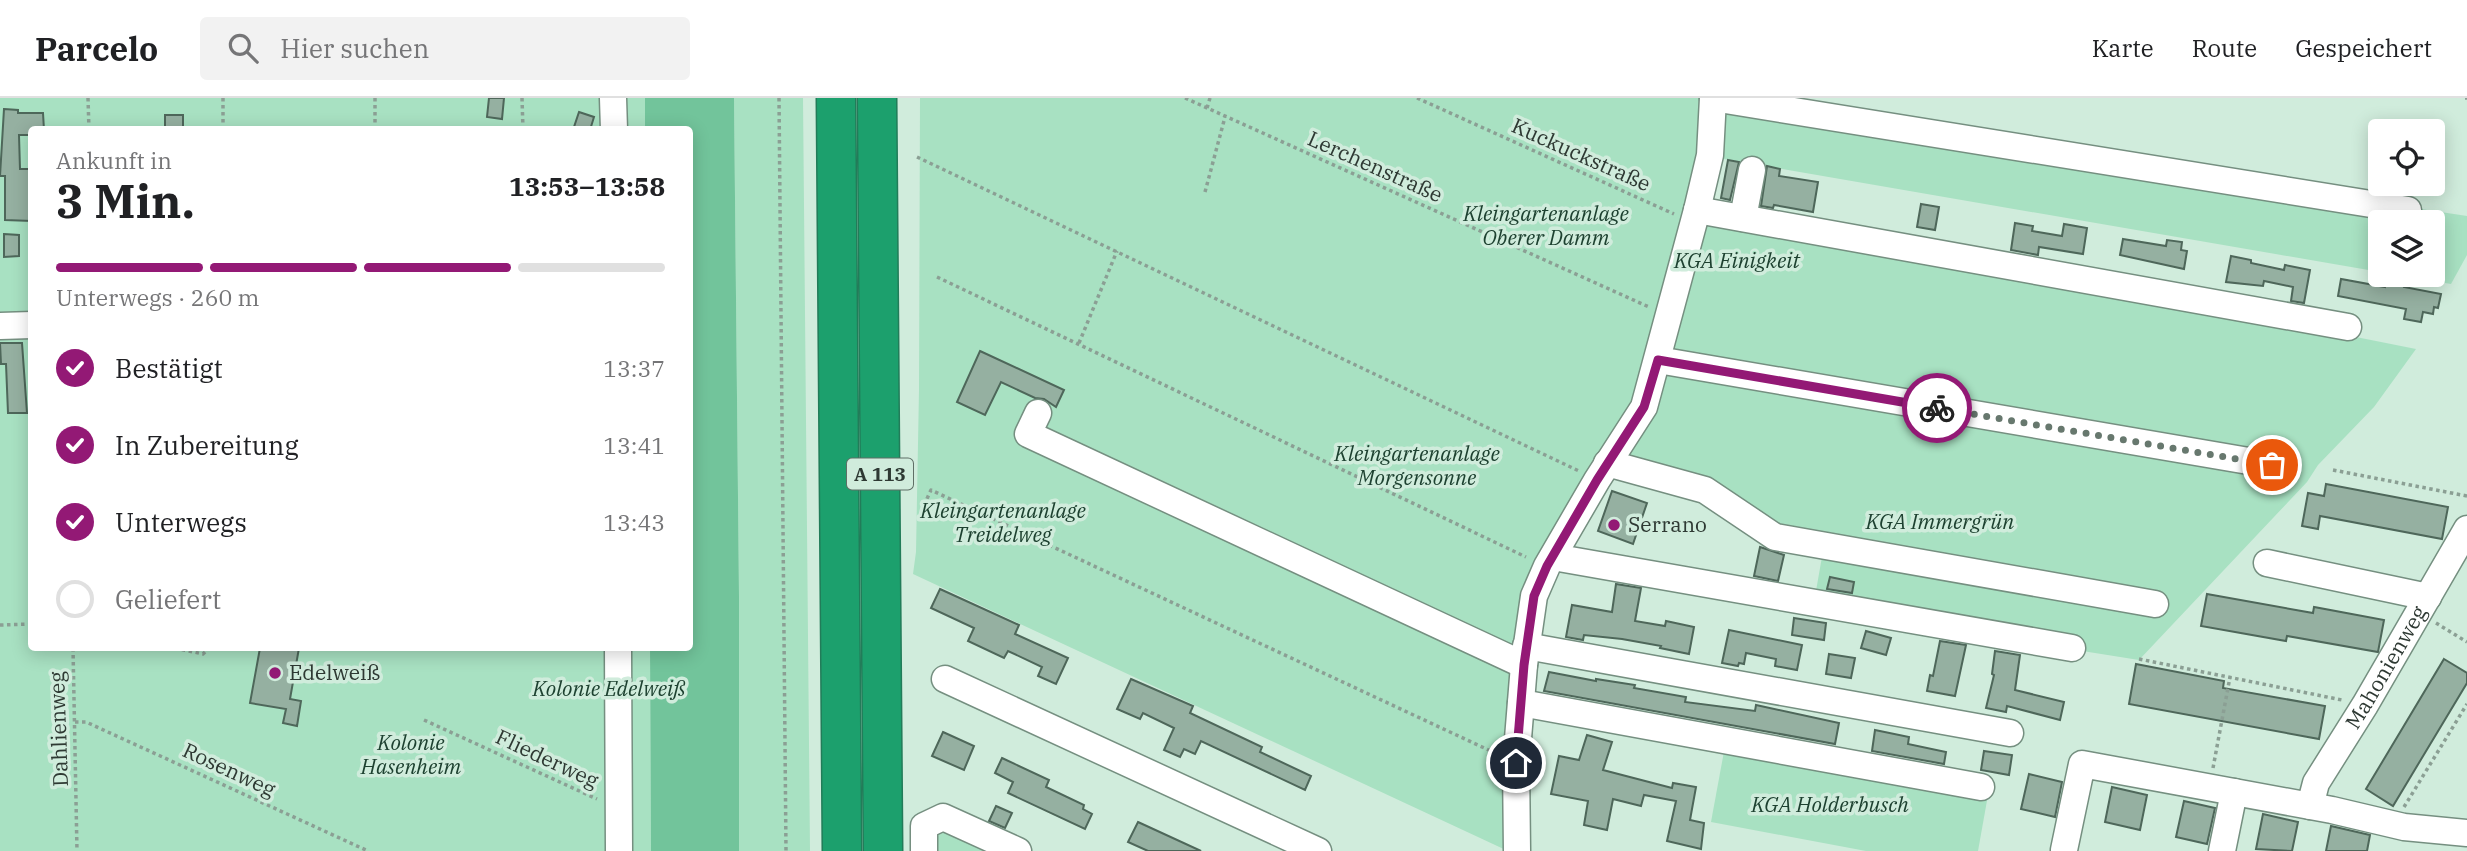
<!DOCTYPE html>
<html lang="de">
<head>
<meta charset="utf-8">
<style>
  :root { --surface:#fff; --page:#f2f2f2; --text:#202124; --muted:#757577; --line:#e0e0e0; --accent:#931975 }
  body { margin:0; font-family:"IBM Plex Serif",serif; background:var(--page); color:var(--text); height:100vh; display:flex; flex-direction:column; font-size:26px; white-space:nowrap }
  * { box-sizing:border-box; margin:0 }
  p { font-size:23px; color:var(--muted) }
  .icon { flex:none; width:38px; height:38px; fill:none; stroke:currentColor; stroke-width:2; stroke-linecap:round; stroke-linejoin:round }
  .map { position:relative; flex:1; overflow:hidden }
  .panel { position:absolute; left:28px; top:28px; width:665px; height:525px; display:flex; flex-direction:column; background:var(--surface); border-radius:7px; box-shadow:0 4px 18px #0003 }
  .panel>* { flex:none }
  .buttons { position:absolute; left:2368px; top:21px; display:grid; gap:14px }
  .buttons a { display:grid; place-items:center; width:77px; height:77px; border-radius:7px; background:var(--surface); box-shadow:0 4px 18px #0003; font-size:35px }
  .pin { position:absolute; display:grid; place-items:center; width:60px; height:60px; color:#fff; margin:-30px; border:4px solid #fff; border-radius:50%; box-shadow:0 2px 7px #0007 }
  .courier { position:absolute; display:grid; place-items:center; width:70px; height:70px; margin:-35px; border:5px solid #931975; border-radius:50%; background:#fff; color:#222; box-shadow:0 2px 9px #0007 }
  .head em { font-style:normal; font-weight:800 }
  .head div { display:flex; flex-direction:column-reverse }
  .head { display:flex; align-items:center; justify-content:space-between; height:119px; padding:0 28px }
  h1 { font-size:46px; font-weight:800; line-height:52px }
  .bar { display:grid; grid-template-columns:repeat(4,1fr); gap:10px 7px; align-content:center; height:84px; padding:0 28px }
  .bar i { height:9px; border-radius:5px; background:var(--line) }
  .bar .on { background:var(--accent) }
  .bar p { grid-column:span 4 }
  ol { padding:0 28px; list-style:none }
  li { display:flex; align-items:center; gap:21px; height:77px }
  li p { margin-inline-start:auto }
  li .icon { padding:7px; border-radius:50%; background:var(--accent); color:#fff; stroke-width:4 }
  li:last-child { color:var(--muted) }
  li i { width:38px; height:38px; border:4px solid var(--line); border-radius:50% }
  header { display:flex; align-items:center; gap:42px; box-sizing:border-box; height:98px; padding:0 35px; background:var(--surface); border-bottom:2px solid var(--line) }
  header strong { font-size:33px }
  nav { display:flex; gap:38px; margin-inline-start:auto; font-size:24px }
  .search { width:490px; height:63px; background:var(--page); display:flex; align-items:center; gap:18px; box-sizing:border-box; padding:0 24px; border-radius:7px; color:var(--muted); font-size:26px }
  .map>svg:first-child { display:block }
</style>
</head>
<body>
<header>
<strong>Parcelo</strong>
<div class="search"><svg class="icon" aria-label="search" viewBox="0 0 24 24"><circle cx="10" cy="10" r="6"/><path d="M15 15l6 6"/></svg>Hier suchen</div>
<nav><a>Karte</a><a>Route</a><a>Gespeichert</a></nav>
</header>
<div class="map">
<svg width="2467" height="753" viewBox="0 0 2467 753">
  <rect width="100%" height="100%" fill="#d0ecdc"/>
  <g fill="#a8e1c2">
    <polygon points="0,0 645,0 645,31 32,32 32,550 650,550 651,753 0,753"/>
    <polygon points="734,0 803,0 810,753 739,753 739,498"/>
    <polygon points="920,0 1701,0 1698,64 1642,275 1629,309 1543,450 1525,486 1505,649 1508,753 913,476 916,454 919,292"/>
    <polygon points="1722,5 2467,118 2467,157 2451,186 2399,177 2432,177 2432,124 2380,124 2380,174 1718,60"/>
    <polygon points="1705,120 2351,238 2416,251 2374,309 2318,367 2307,384 2139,562 1813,510 1823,453 1619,362 1654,308 1664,285"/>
    <polygon points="1725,648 1988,697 1978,753 1866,753 1711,724"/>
    <polygon points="919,715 1000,753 919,753"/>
  </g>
  <polygon fill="#72c49b" points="645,0 734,0 739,498 739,753 651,753 650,550 690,550 690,32 645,31"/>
  <g fill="#95b0a1" stroke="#4e675a" stroke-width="2">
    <polygon points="489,0 504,0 502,21 487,19"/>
    <polygon points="4,11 18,12 18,15 43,15 44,32 32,32 32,37 19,37 20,71 32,71 32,123 5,122 5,78 0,78"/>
    <polygon points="579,14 594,19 590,32 573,32"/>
    <rect x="165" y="17" width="18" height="15"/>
    <polygon points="1728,62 1739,64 1730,102 1721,100"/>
    <polygon points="1767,68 1780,71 1779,78 1818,84 1813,114 1774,107 1773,110 1761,108"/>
    <polygon points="1921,106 1939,109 1935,132 1917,129"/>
    <polygon points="2015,125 2033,128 2032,133 2062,138 2064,126 2087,130 2083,156 2039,149 2038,157 2011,152"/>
    <polygon points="4,136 19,137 19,158 4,159"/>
    <polygon points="2123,141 2166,148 2167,142 2182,144 2181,152 2187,153 2184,171 2120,157"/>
    <polygon points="2231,158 2251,162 2251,165 2284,172 2285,167 2310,172 2304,205 2291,203 2293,189 2264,183 2263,188 2226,184"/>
    <polygon points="2387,179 2405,182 2404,189 2441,196 2438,210 2434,209 2433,216 2423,214 2421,224 2404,221 2406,211 2338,198 2341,181 2385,189"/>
    <polygon points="0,245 22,245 27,315 8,315 6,266 1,266"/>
    <polygon points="980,253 1064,292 1056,309 1044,301 1035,300 1001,284 985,317 957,304"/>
    <polygon points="2326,386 2448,409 2442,441 2320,418 2318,431 2302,428 2308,395 2324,398"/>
    <polygon points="1612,393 1647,405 1633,446 1598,433"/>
    <polygon points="1760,449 1784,457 1778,483 1754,478"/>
    <polygon points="1830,479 1854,484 1852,495 1827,491"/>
    <polygon points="1616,486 1641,490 1635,523 1665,528 1666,523 1694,529 1689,556 1660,550 1661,548 1622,541 1584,537 1583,542 1566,539 1572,507 1612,514"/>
    <polygon points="940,491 1019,527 1015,536 1068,560 1056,586 1038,578 1042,569 1008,553 1004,560 968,543 974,530 931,510"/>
    <polygon points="2207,496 2313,515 2314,509 2384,522 2378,554 2287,538 2286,543 2201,528"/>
    <polygon points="1794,520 1826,525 1824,542 1792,537"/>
    <polygon points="1729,532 1802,547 1797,572 1775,568 1776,561 1746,555 1744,566 1739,565 1738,568 1722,565"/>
    <polygon points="1866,533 1891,540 1886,557 1861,550"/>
    <polygon points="1940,543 1966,547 1955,598 1927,593 1930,577 1933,578"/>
    <polygon points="260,550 299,550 290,601 301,603 297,628 283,625 286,611 250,605"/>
    <polygon points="1995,553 2020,557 2015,592 2064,604 2060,622 2007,608 2006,614 1986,610 1994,577 1992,576"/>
    <polygon points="1829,556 1855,560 1851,580 1826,576"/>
    <polygon points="2444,561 2467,575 2467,585 2393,708 2366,691"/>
    <polygon points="2136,566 2224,583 2223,590 2325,608 2319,641 2129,606"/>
    <polygon points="1549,574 1596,583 1596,581 1635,587 1634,590 1686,599 1685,604 1755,613 1756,607 1839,625 1835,646 1544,593"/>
    <polygon points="1131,581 1193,608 1190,615 1262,649 1260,654 1311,678 1305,692 1201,643 1195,656 1184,651 1180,659 1164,652 1174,630 1143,615 1140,621 1117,611"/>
    <polygon points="1875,632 1909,639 1908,646 1946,654 1944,666 1872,653"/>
    <polygon points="943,634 974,648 964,672 932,658"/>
    <polygon points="1587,637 1612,644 1603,672 1672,690 1673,685 1696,689 1690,722 1704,725 1701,751 1667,743 1676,703 1644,697 1641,708 1613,701 1607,732 1584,727 1588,703 1551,696 1559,658 1579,662"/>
    <polygon points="1984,653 2012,657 2009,677 1981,672"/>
    <polygon points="1002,660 1049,682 1046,689 1084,707 1083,711 1092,716 1085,731 1008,695 1013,684 995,675"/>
    <polygon points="2029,676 2062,684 2055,719 2021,711"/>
    <polygon points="2112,689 2147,697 2140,732 2105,724"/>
    <polygon points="2184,703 2215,710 2207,746 2176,739"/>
    <polygon points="996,708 1012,715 1005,730 989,723"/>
    <polygon points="2263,716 2298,724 2292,753 2256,751"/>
    <polygon points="1138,724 1201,753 1148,753 1128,744"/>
    <polygon points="2331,728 2370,737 2367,753 2326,753"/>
  </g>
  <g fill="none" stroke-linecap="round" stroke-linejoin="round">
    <defs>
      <g id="minor">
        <polyline points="613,0 614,32"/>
        <polyline points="1713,0 2408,112"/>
        <polyline points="1697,112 2348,229"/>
        <polyline points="1743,120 1752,72"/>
        <polyline points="0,228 32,227"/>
        <polyline points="1658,262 2272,367"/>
        <polyline points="1038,315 1028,336 1524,567"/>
        <polyline points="1607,365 1705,392 1775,439 2155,506"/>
        <polyline points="1553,459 2072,550"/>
        <polyline points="2267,465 2428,499"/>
        <polyline points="1526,548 2010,635"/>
        <polyline points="618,550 619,753"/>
        <polyline points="945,581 1318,753"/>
        <polyline points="1521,605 1981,689"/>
        <path id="s1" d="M 2310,708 L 2316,685 L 2365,607 L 2467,431"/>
        <polyline points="2064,752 2082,666 2332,712 2404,729 2467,735"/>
        <polyline points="924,753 924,728 943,719 1018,753"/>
        <polyline points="1517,753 1516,665 1524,567 1534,498 1547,468 1597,382 1644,309 1697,112 1710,57 1713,0"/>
        <polyline points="2222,753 2234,694"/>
      </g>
      <g id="highway">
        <polyline points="836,0 842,753"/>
        <polyline points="877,0 883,753"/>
      </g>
    </defs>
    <use href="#minor" stroke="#758f80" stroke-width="29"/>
    <use href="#highway" stroke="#227c59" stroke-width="41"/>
    <g stroke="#8b9f94" stroke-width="3.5" stroke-dasharray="3.5 3.5" stroke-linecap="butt">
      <polyline points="88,0 89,32"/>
      <polyline points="223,0 223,32"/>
      <polyline points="375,0 375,32"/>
      <polyline points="522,0 523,32"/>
      <polyline points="779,0 786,753"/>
      <polyline points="1185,0 1649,209"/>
      <polyline points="1417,0 1674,116"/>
      <polyline points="2465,0 2467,0"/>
      <polyline points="1207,10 1210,0"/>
      <polyline points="917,59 1579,373"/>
      <polyline points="1205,94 1225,19"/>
      <polyline points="937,179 1526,459"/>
      <polyline points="1079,245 1117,153"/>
      <polyline points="2333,372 2467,398"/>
      <polyline points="924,407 931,392 1495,655"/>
      <polyline points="2436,525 2467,544"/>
      <polyline points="0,527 32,526"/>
      <polyline points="73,550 77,753"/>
      <polyline points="175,550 203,556 209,550"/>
      <polyline points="2139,561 2342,602"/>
      <polyline points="424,622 597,701"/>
      <polyline points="75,624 86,624 368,753"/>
      <polyline points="2213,670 2230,579"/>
      <polyline points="2404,709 2467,606"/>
    </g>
    <use href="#minor" stroke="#fff" stroke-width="26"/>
    <use href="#highway" stroke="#1ca06d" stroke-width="38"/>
  </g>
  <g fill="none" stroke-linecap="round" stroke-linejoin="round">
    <polyline stroke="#67786e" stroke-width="7" stroke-dasharray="0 12.6" points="1937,310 2272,367"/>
    <polyline stroke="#931975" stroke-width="9" points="1516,665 1524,567 1534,498 1547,468 1597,382 1644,309 1658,262 1937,310"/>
  </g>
  <g fill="#931975" stroke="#d0ecdc" stroke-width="2.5">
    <circle cx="1614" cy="427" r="7"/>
    <circle cx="275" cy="575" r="7"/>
  </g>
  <g text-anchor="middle" stroke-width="7" stroke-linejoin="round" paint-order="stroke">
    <rect fill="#d0ecdc" stroke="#5f6f66" stroke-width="2" x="847" y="360.5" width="66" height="31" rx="5"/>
    <g font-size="19" font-weight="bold" fill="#2e3933">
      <text x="880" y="383">A 113</text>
    </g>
    <g font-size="21" fill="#2e3933" stroke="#d0ecdc">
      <text transform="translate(1581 57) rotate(24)" y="7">Kuckuckstraße</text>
      <text transform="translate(1375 69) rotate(24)" y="7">Lerchenstraße</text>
      <text dy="7" stroke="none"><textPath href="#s1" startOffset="159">Mahonienweg</textPath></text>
      <text transform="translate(59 631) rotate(-92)" y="7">Dahlienweg</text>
      <text transform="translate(547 661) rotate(25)" y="7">Fliederweg</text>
      <text transform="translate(229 672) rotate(25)" y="7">Rosenweg</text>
    </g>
    <g font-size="21" font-style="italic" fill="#1d4130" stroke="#d0ecdc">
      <text x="1546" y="123">Kleingartenanlage<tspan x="1546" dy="24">Oberer Damm</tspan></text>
      <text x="1737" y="170">KGA Einigkeit</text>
      <text x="1417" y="363">Kleingartenanlage<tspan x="1417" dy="24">Morgensonne</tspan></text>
      <text x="1003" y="420">Kleingartenanlage<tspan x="1003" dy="24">Treidelweg</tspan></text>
      <text x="1940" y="431">KGA Immergrün</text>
      <text x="609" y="598">Kolonie Edelweiß</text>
      <text x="411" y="652">Kolonie<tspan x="411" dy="24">Hasenheim</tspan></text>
      <text x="1830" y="714">KGA Holderbusch</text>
    </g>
    <g font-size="21" fill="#2e3933" stroke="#d0ecdc" text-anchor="start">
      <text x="1628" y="434">Serrano</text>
      <text x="289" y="582">Edelweiß</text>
    </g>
  </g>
</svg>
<div class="buttons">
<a><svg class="icon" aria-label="locate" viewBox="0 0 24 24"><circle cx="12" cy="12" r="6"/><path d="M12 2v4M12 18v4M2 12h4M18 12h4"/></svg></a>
<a><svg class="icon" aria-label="layers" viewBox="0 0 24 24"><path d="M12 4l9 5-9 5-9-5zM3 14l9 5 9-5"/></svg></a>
</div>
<div class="pin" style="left:2272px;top:367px;background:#ea580c"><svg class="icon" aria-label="bag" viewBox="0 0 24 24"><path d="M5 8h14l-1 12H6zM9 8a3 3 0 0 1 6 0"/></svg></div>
<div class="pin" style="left:1516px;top:665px;background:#1f2937"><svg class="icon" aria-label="home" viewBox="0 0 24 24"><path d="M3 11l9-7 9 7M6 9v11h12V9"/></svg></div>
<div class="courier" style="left:1937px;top:310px"><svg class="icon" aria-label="bike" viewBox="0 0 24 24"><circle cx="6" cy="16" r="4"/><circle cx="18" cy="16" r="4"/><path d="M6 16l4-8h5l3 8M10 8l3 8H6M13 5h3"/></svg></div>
<section class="panel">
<div class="head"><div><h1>3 Min.</h1><p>Ankunft in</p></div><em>13:53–13:58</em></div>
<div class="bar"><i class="on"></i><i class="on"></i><i class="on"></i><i></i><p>Unterwegs · 260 m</p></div>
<ol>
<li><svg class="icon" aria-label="check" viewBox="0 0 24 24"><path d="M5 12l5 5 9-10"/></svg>Bestätigt<p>13:37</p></li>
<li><svg class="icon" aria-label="check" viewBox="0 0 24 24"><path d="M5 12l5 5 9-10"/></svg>In Zubereitung<p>13:41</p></li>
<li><svg class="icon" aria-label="check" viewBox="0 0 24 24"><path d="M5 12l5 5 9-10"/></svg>Unterwegs<p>13:43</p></li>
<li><i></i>Geliefert</li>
</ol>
</section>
</div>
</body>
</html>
